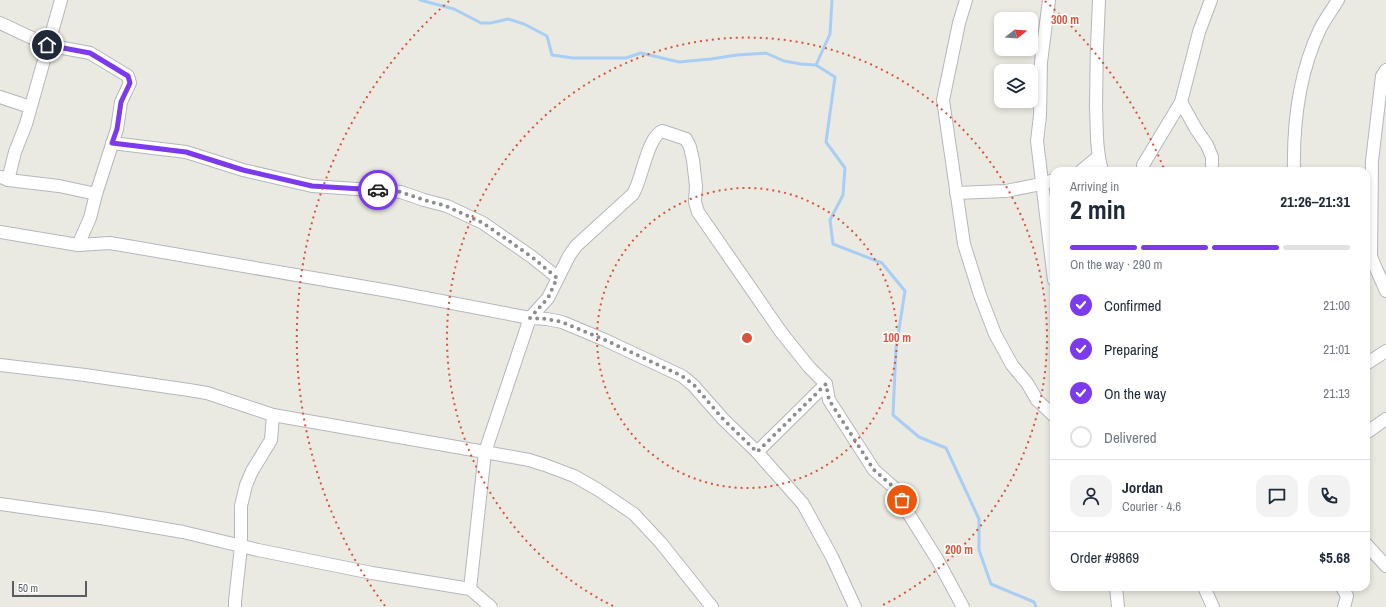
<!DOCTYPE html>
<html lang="en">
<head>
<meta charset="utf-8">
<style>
  :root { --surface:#fff; --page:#f2f2f3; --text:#1f2937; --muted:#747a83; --line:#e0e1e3; --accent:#7c3aed }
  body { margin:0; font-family:"Archivo Narrow",sans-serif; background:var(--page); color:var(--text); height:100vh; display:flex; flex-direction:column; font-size:15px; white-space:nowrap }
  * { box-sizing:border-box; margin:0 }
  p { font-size:13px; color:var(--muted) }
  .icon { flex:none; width:22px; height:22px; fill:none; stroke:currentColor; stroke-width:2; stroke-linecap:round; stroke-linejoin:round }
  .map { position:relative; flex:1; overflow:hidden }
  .details { position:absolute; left:1050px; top:167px; width:320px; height:424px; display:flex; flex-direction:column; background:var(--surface); border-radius:12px; box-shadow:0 2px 6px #0003 }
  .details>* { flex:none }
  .needle { width:26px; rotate:73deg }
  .controls { position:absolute; left:994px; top:12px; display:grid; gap:8px }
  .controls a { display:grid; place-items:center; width:44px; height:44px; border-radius:8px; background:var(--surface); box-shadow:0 2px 6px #0003; font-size:20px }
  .scale { position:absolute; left:12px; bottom:10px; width:75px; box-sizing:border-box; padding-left:4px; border:2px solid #5a5d61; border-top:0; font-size:11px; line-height:14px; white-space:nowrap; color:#5a5d61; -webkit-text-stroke:3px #fff; paint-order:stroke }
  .pin { position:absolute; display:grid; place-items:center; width:34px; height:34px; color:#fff; margin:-17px; border:2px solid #fff; border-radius:50%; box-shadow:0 1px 4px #0007 }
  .courier { position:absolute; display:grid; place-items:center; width:40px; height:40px; margin:-20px; border:3px solid #7c3aed; border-radius:50%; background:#fff; color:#222; box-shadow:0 1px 5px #0007 }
  .summary em { font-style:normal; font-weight:700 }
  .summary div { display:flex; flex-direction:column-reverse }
  .summary { display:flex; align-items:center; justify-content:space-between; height:68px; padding:0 20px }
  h1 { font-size:26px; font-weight:700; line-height:30px }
  .bar { display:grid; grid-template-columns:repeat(4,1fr); gap:6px 4px; align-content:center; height:48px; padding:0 20px }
  .bar i { height:5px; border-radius:3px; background:var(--line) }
  .bar .on { background:var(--accent) }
  .bar p { grid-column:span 4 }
  .line { display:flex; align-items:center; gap:10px; padding:0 20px; border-top:1px solid var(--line) }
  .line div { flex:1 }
  .round { display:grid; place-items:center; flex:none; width:42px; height:42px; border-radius:12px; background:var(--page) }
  ol { padding:0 20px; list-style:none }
  li { display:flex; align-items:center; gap:12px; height:44px }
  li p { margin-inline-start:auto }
  li .icon { padding:4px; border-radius:50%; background:var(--accent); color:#fff; stroke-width:4 }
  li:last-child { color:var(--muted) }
  li i { width:22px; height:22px; border:2px solid var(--line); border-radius:50% }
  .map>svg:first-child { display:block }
</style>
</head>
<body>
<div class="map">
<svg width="1386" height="607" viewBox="0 0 1386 607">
  <rect width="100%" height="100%" fill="#ebeae2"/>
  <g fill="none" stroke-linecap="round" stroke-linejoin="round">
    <g stroke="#a8cef5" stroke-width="3">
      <polyline points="420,0 454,9 481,23 491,23 508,19 524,24 547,36 552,55 573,58 626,58 641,53 679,62 711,59 737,55 766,53 784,61 801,64 816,65"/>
      <polyline points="832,0 830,34 816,65 835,77 826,142 845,168 843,195 830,220 833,244 882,263 905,291 896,348 893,415 919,437 946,448 979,519 979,550 991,584 1034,602 1036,607"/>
    </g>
    <defs>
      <g id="minor">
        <polyline points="966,0 959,23 943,100 964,244 980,295 995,334 1012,365 1027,383 1037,400 1054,416"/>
        <polyline points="1049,0 1041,62 1040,116 1037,141 1054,280"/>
        <path d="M 1099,0 C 1097,36 1096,71 1096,107 C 1097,129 1096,150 1102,171"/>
        <polyline points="0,23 47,45 90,53 128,76 130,83 121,102 117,129 96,194 90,218 78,245"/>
        <polyline points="1386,70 1382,76 1372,161 1371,257 1386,291"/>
        <polyline points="0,97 30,107"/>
        <polyline points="1181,102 1196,129 1207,145 1212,157 1212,171"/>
        <polyline points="112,143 186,152 243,170 312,186 401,192 424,200 447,206 483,223 532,257 557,277"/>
        <polyline points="1081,171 1098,157"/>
        <polyline points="1143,171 1143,165 1181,102 1199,32 1211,0"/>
        <path d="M 1294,171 C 1293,123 1299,73 1320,29 C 1325,19 1332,10 1338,0"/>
        <polyline points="1,177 8,180 59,186 96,194"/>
        <polyline points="8,180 15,152 26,124 61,0"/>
        <polyline points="956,193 1006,191 1041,184 1054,180"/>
        <polyline points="0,232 78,245 110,243 389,291 530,318 547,319 562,322 605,340 682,376 693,385 723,419 757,452 803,504 832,557 855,607"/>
        <polyline points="1366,364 1386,351"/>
        <polyline points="0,365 85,375 189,390 207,393 273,415 485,452 529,460 545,465 574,476 597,489 634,514 661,543 712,607"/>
        <polyline points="1366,433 1386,419"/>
        <polyline points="757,452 826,384"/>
        <polyline points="0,504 107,519 183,532 258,550 372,573 470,589 491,607"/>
        <polyline points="1366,544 1386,566"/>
        <polyline points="1116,587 1118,607"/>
        <polyline points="1204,587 1213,607"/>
        <polyline points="1342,587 1347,596 1344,607"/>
        <path d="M 470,589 L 485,452 L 530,318 L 548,298 L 569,256 L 576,246 L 633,194 C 642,180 647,138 662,131 L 686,139 L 690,147 L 693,160 L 696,186 L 695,202 L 698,212 L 781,332 L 809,367 L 826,384 L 829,400 L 874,470 L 899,492 L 905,508 L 937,559 L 963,607"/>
        <polyline points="235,607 235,601 241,547 241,506 246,485 252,471 271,440 273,415"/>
      </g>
    </defs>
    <use href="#minor" stroke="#b4b7bb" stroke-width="14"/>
    <use href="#minor" stroke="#fff" stroke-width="12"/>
  </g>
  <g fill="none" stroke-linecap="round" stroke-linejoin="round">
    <polyline stroke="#8d8e8e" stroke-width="4" stroke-dasharray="0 7.2" points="378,190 401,192 424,200 446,206 483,223 532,257 557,278 548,298 530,318 547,319 562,322 605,340 682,376 694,385 723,419 757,452 826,384 829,400 874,470 899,492 902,500"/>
    <polyline stroke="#7c3aed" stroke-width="5" points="47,45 90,53 128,76 130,83 121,102 117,129 112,143 186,152 243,170 312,186 378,190"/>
  </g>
  <g fill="none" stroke="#d5553e" stroke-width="2" stroke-dasharray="2 4">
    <circle cx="747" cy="338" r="150"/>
    <path d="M613 606A300 300 0 1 1 881 606"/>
    <path d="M385 606A450 450 0 0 1 449 1M1045 1A450 450 0 0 1 1164 169"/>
  </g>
  <circle cx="747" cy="338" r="6" fill="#d5553e" stroke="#fff" stroke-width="2"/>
  <g font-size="12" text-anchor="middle" font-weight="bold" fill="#d5553e" stroke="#fff" stroke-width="3" stroke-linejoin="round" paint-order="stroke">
    <text x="1065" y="24">300 m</text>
    <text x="897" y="342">100 m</text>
    <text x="959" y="554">200 m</text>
  </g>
</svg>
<div class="controls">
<a><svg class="needle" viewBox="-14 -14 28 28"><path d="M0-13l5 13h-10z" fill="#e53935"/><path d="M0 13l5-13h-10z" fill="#747a83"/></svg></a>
<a><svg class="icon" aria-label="layers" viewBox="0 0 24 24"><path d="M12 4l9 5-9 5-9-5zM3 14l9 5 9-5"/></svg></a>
</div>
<div class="scale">50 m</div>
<div class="pin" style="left:902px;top:500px;background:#ea580c"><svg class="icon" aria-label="bag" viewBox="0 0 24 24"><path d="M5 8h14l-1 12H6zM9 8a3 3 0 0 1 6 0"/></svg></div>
<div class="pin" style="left:47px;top:45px;background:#1f2937"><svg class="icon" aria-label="home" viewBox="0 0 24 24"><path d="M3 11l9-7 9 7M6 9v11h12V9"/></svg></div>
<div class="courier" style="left:378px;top:190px"><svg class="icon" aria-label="car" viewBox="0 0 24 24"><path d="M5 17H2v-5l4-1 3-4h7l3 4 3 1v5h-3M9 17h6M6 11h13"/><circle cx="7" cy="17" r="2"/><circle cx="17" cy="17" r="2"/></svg></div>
<section class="details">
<div class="summary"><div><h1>2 min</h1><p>Arriving in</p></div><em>21:26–21:31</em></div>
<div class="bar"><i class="on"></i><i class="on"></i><i class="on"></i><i></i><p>On the way · 290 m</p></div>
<ol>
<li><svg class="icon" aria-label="check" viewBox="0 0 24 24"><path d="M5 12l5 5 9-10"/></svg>Confirmed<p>21:00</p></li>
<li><svg class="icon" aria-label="check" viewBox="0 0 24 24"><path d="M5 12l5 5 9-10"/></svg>Preparing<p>21:01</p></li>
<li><svg class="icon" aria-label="check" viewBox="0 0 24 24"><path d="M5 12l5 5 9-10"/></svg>On the way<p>21:13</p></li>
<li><i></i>Delivered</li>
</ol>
<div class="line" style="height:72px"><a class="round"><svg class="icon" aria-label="person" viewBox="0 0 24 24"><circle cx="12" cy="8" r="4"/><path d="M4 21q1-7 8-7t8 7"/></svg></a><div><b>Jordan</b><p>Courier · 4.6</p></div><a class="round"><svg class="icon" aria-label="chat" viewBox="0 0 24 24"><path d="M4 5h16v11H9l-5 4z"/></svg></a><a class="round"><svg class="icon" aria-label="phone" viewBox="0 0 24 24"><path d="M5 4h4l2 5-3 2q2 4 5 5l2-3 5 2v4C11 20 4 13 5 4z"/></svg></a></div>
<div class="line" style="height:52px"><div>Order #9869</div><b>$5.68</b></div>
</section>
</div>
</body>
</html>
